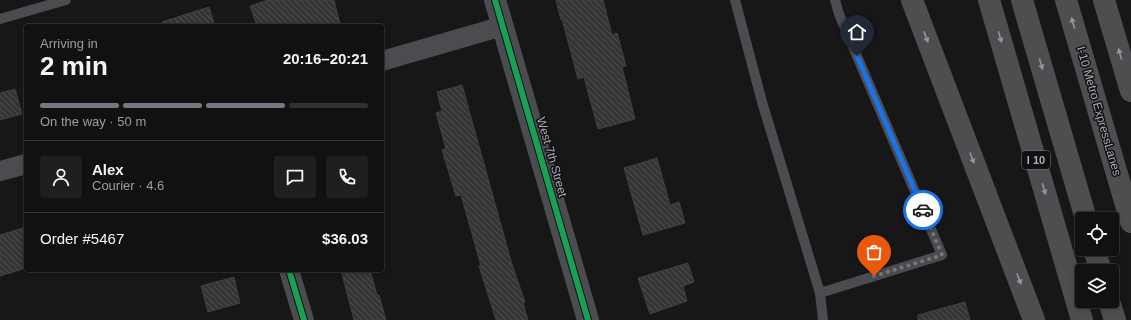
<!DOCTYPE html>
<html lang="en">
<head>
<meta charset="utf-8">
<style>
  :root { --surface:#111; --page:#1e1f1f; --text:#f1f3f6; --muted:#9c9d9f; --line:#303131; --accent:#757880 }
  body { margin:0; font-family:Helvetica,sans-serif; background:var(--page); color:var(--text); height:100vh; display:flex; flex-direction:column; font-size:15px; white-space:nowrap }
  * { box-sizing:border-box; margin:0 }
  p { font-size:13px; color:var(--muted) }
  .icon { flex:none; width:22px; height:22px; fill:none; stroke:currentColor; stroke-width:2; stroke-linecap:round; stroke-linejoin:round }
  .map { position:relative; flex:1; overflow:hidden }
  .drawer { position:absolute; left:24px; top:24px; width:360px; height:248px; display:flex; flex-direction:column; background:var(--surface); border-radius:4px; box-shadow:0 2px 6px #0003,0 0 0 1px var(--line) }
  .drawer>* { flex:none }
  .controls { position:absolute; left:1075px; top:212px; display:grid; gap:8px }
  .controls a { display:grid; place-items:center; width:44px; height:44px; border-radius:4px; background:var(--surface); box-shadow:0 2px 6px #0003,0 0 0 1px var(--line); font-size:20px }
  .pin { position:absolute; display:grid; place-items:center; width:34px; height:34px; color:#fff; margin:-41px -17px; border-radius:50% 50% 50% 0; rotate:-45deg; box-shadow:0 0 4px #0007 }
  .pin .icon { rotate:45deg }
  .courier { position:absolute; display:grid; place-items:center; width:40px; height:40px; margin:-20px; border:3px solid #1a73e8; border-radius:50%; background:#fff; color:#222; box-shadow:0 1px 5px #0007 }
  .headline em { font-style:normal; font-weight:800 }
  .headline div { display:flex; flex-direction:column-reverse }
  .headline { display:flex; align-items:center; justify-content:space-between; height:68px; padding:0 16px }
  h1 { font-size:26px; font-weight:800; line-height:30px }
  .bar { display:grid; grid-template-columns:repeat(4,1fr); gap:6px 4px; align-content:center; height:48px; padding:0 16px }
  .bar i { height:5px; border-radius:3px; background:var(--line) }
  .bar .current { background:var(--accent) }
  .bar p { grid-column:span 4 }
  .line { display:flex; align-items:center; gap:10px; padding:0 16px; border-top:1px solid var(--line) }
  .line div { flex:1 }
  .round { display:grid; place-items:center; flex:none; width:42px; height:42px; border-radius:4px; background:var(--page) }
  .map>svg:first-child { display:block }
</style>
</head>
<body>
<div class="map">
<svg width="1131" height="320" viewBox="0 0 1131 320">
  <defs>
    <pattern id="building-back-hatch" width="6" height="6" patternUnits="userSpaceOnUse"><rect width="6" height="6" fill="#353536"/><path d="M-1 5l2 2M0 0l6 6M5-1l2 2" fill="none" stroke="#4f5051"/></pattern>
  </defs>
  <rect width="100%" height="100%" fill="#171717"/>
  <g fill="url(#building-back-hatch)" stroke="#3f4043">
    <polygon points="268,0 334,0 340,24 332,26 257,26 250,6"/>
    <polygon points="556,0 603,0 612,35 617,33 626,66 622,67 635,119 598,129 584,77 578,79 562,19 561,20"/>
    <polygon points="209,7 215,26 162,26 162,22"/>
    <polygon points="462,85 511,261 525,302 523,303 528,320 496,320 479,266 481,266 461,195 456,196 442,150 446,149 436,113 442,111 437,92"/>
    <polygon points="15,89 22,114 0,120 0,93"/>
    <polygon points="657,158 670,205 679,202 685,223 643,235 624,168"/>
    <polygon points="26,227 26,268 0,276 0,235"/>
    <polygon points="688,263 694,282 683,286 687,301 650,314 638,278"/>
    <polygon points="341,270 370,270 377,295 379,295 386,320 354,320"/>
    <polygon points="234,277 240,303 208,312 201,286"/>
    <polygon points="965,302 970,320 918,320 918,315"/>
  </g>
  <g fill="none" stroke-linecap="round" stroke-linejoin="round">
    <g stroke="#4b4c50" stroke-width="10">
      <polyline points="735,0 762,102 820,293 823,320"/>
      <polyline points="0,19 66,0"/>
      <polyline points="820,293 942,255 839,14 835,0"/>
    </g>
    <g stroke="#4b4c50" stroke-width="20">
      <polyline points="382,61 503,26"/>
      <polyline points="0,171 26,164"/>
      <polyline points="289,270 304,320"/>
    </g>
    <polyline stroke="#4b4c50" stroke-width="22" points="495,0 588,320"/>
    <g stroke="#4e4e51" stroke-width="22">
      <polyline points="912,0 1034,320"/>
      <polyline points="989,0 1082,320"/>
      <polyline points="1022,0 1086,219"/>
      <polyline points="1066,0 1131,222"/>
      <polyline points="1104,0 1131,91"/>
      <polyline points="1094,249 1101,271"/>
      <polyline points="1109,301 1115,320"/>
    </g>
    <defs>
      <g id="cycleway">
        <polyline points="495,0 588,320"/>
        <polyline points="289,270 304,320"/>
      </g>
    </defs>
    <use href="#cycleway" stroke="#111113" stroke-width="8"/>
    <use href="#cycleway" stroke="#1a9f57" stroke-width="6"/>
  </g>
  <defs><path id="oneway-solid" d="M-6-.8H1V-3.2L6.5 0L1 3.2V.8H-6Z"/></defs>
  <g fill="#92959e">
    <use href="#oneway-solid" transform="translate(1073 23) rotate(-106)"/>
    <use href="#oneway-solid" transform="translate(926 37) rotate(69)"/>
    <use href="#oneway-solid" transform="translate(1000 37) rotate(74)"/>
    <use href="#oneway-solid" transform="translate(1120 54) rotate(-106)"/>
    <use href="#oneway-solid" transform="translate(1041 64) rotate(74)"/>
    <use href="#oneway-solid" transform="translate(972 158) rotate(69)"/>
    <use href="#oneway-solid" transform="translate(1044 189) rotate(74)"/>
    <use href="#oneway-solid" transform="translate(1019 279) rotate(69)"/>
  </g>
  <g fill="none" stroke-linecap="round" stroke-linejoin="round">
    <polyline stroke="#757880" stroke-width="4" stroke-dasharray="0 7.2" points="874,276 942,255 923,210"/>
    <polyline stroke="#1a73e8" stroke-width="5" points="857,56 923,210"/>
  </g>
  <g text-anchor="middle" stroke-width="3" stroke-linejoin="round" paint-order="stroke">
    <rect fill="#111113" stroke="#7b7e86" stroke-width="1" x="1022" y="151" width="28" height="18" rx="3"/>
    <g font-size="11" font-weight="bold" fill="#a8adb8">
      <text x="1036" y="164">I 10</text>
    </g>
    <g font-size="12" fill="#a8adb8" stroke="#111113">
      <text transform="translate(1099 111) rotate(74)" y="4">I-10 Metro ExpressLanes</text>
      <text transform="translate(552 157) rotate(74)" y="4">West 7th Street</text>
    </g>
  </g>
</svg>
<div class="controls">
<a><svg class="icon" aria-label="locate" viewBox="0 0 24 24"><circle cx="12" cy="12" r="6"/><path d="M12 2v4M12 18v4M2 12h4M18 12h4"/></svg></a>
<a><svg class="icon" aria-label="layers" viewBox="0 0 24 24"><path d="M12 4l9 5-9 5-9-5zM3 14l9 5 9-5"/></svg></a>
</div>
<div class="pin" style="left:874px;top:276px;background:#ea580c"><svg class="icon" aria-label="bag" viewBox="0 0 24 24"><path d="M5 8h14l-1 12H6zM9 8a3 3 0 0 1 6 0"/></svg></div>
<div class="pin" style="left:857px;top:56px;background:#1f2937"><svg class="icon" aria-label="home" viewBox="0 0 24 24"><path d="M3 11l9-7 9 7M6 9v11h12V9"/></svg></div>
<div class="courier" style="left:923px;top:210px"><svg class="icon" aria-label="car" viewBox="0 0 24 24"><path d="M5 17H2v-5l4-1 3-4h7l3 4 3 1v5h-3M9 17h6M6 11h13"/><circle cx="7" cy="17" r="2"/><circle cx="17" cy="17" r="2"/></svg></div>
<section class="drawer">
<div class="headline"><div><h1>2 min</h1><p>Arriving in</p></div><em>20:16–20:21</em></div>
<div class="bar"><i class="current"></i><i class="current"></i><i class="current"></i><i></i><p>On the way · 50 m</p></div>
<div class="line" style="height:72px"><a class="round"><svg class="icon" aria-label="person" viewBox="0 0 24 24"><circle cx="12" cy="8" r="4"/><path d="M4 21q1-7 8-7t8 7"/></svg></a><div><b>Alex</b><p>Courier · 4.6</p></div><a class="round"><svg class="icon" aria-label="chat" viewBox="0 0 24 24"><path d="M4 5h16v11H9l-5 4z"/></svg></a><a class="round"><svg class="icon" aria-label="phone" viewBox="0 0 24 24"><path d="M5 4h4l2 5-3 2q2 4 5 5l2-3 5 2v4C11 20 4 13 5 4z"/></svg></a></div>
<div class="line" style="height:52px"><div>Order #5467</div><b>$36.03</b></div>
</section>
</div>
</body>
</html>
